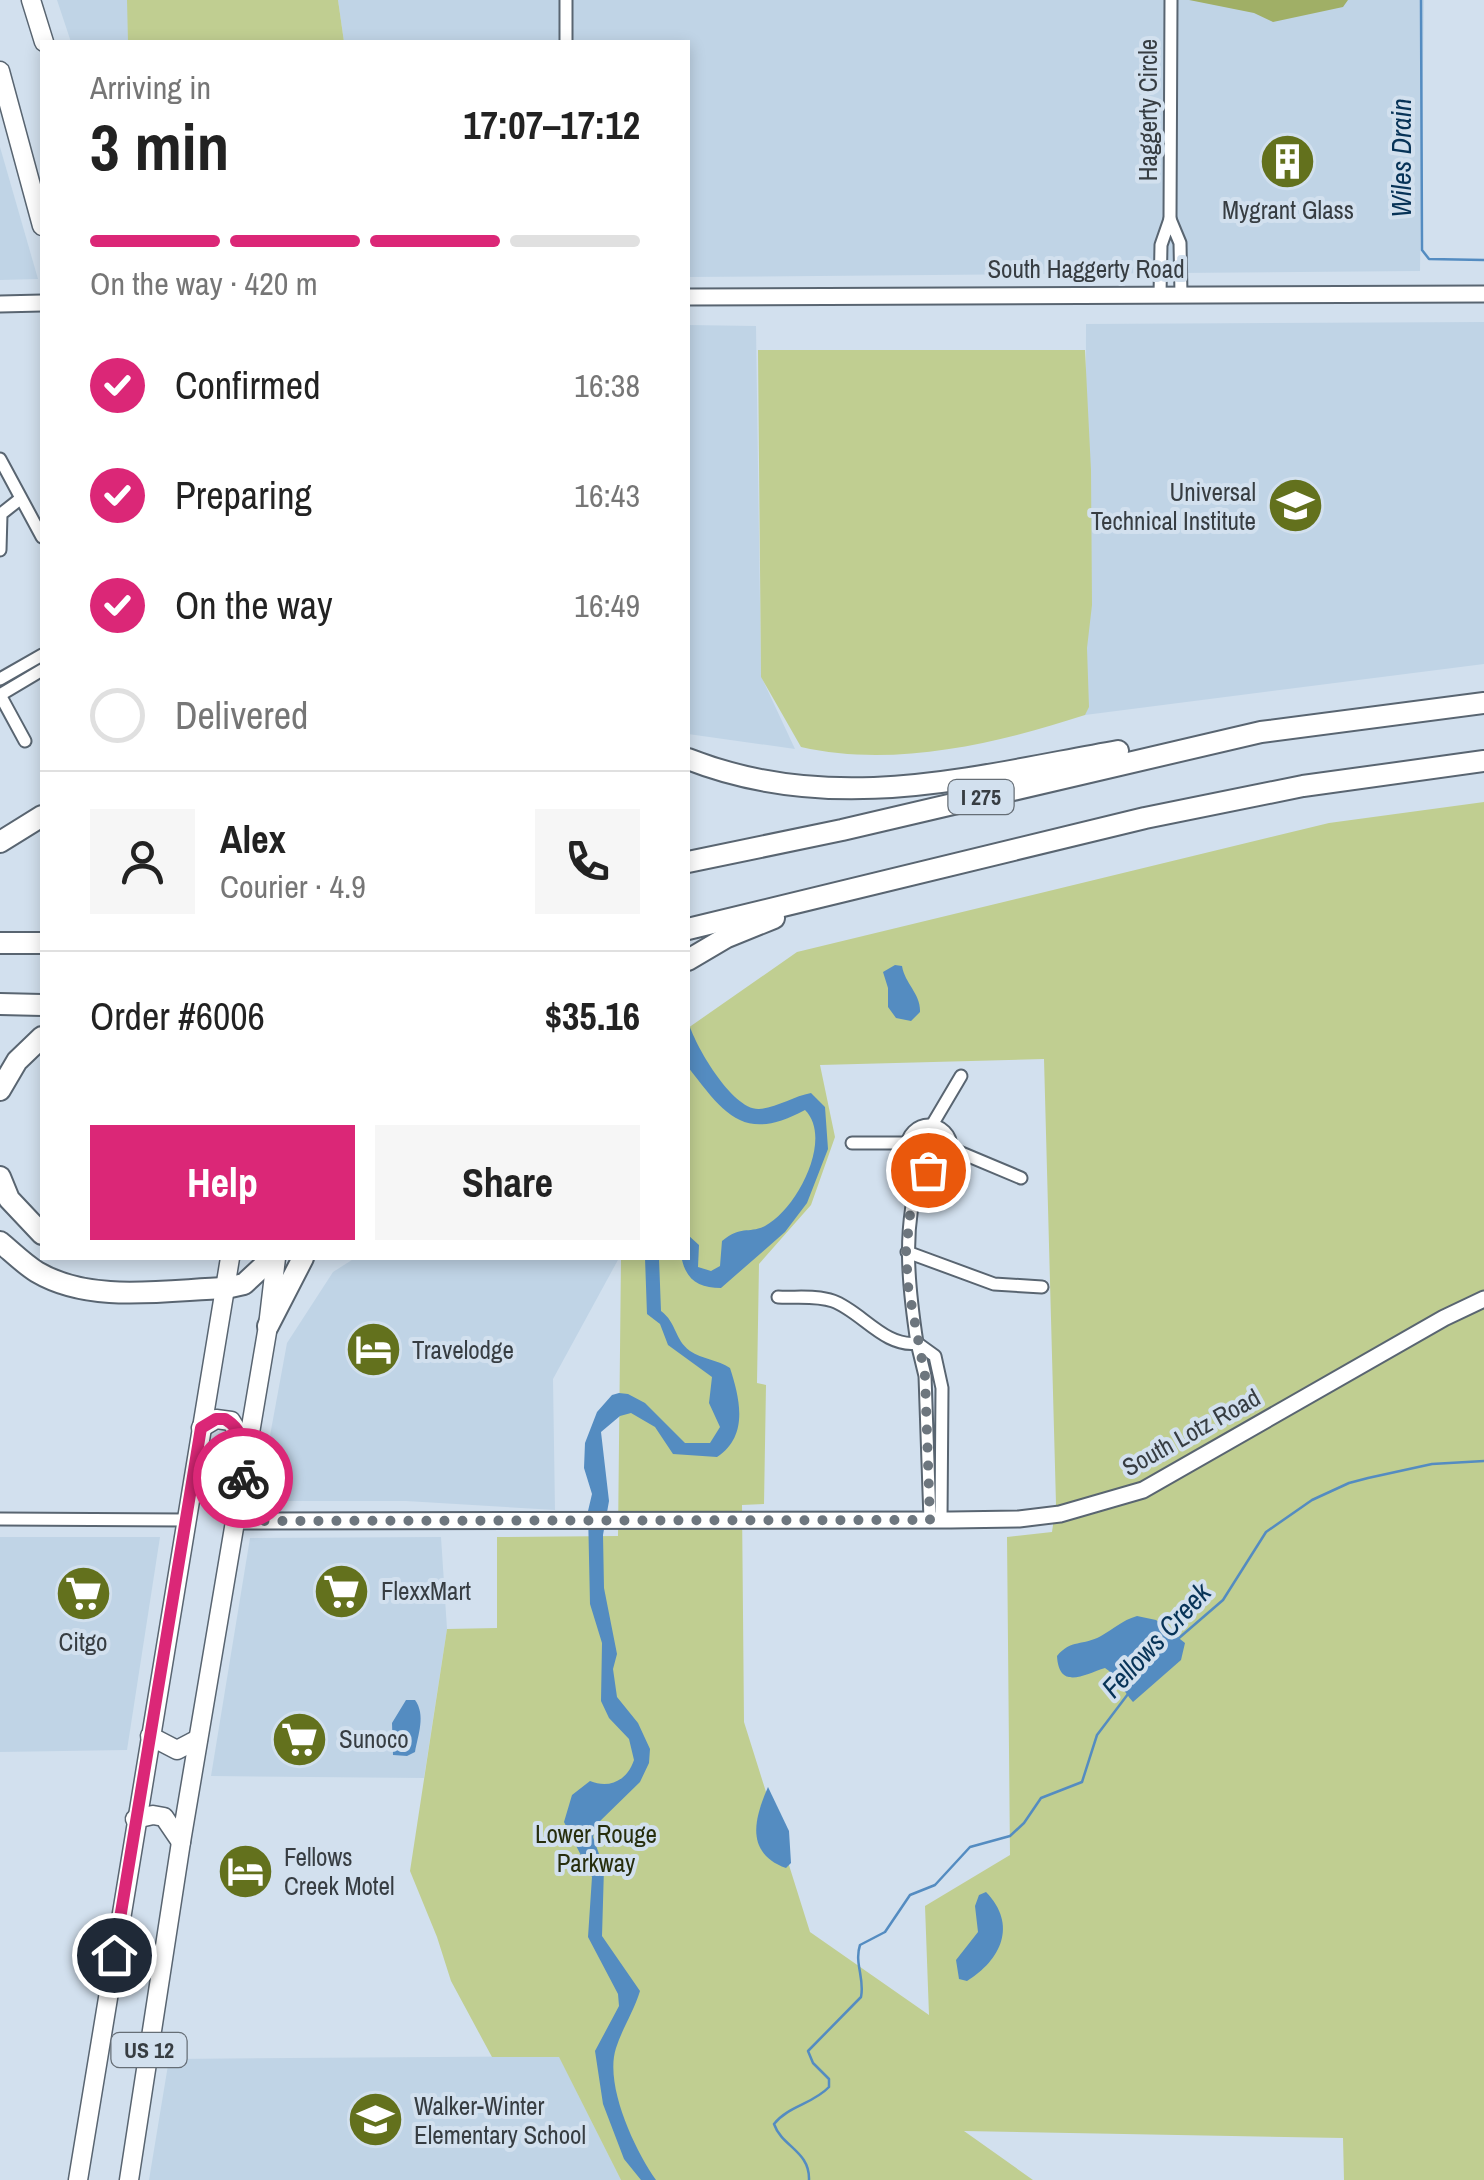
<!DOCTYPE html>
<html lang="en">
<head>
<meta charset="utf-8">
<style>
  :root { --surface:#fff; --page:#f6f6f6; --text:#222; --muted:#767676; --line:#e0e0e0; --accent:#db2777 }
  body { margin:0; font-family:"Archivo Narrow",sans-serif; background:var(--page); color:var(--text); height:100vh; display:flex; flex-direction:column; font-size:38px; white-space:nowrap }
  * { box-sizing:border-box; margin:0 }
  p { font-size:32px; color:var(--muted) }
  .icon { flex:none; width:55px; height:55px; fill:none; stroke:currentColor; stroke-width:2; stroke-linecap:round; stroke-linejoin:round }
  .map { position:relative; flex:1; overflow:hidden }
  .sheet { position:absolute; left:40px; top:40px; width:650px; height:1220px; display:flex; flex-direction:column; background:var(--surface); border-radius:0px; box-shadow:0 5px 15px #0003 }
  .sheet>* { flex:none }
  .pin { position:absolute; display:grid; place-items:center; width:85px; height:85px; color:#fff; margin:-42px; border:5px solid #fff; border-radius:50%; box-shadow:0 2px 10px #0007 }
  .courier { position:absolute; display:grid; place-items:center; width:100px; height:100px; margin:-50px; border:8px solid #db2777; border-radius:50%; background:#fff; color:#222; box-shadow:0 2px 12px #0007 }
  .summary em { font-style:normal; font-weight:700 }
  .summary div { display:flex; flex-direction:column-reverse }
  .summary { display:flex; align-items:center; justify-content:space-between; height:170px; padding:0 50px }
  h1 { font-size:65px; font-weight:700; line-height:75px }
  .bar { display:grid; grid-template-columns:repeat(4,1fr); gap:15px 10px; align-content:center; height:120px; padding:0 50px }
  .bar i { height:12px; border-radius:8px; background:var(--line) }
  .bar .active { background:var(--accent) }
  .bar p { grid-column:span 4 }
  .line { display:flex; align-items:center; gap:25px; padding:0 50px; border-top:2px solid var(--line) }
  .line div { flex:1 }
  .round { display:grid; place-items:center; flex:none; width:105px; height:105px; border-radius:0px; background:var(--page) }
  ol { padding:0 50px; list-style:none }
  li { display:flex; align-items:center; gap:30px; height:110px }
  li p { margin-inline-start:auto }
  li .icon { padding:10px; border-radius:50%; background:var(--accent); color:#fff; stroke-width:4 }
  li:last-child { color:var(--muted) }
  li i { width:55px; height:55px; border:5px solid var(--line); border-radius:50% }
  .primary-button { display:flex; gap:20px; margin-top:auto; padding:20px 50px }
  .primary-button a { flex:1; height:115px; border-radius:0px; background:var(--accent); color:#fff; font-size:40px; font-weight:700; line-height:115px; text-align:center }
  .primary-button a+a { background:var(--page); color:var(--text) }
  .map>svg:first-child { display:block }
</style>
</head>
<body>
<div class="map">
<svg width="1484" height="2180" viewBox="0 0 1484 2180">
  <rect width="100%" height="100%" fill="#d2e0ee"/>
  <g fill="#c0d4e6">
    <polygon points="57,0 128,0 128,42 71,42"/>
    <polygon points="338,0 1424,0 1420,271 688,277 688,42 344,42"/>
    <polygon points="0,147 38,279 0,280"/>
    <polygon points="1484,322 1484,664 1085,715 1086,324"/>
    <polygon points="688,325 756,326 761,676 795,749 688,734"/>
    <polygon points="355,1258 619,1258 553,1379 555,1510 406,1501 258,1501 287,1343 333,1272"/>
    <polygon points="0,1537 160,1537 127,1750 0,1752"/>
    <polygon points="441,1537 447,1629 424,1778 211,1776 250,1538"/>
    <polygon points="559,2056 621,2180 149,2180 169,2059"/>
  </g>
  <g fill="#c0ce91" fill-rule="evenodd">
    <polygon points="127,0 338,0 344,42 128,42"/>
    <path d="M 758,350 L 1085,350 L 1091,470 L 1092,605 L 1087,648 L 1089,707 L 1085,715 C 996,744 893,768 801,747 L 761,677 Z"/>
    <path d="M 1484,802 L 1484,2180 L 1344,2180 L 1343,2138 L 964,2131 L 1033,2180 L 621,2180 L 559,2057 L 492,2057 L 451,1981 L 437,1937 L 410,1871 L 447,1629 L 497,1628 L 497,1537 L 618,1536 L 621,1258 L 688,1258 L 688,1028 L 797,952 L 1329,823 ZM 1044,1059 L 1056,1504 L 1052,1532 L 1007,1537 L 1010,1855 L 925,1906 L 929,2015 L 810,1932 L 744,1722 L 742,1505 L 764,1504 L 766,1385 L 757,1383 L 759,1264 L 811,1205 L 835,1137 L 820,1065 Z"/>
  </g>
  <polygon fill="#a0af66" points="1189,0 1348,0 1343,7 1273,22 1254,13"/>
  <g fill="#548cc1">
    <path d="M 895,965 L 902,966 C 905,984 921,994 920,1012 L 911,1021 L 896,1018 L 888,1007 L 888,988 L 883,972 Z"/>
    <path d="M 688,1021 C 694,1044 732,1110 759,1109 C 776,1108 794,1096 811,1093 L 825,1107 L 828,1149 L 807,1203 L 785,1232 L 721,1288 C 700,1288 687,1281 682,1260 L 688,1258 L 688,1235 L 699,1245 L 698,1267 L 711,1271 L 720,1266 L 722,1241 C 741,1225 748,1234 765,1226 C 796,1210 834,1139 805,1110 C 744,1143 725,1115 688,1067 Z"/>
    <path d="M 645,1258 L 659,1258 L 661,1311 C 677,1323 674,1339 690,1351 C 702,1359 718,1360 730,1368 C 740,1399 749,1436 717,1457 L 673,1454 L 655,1427 L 631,1413 L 620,1416 L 601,1432 L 609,1501 L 603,1535 L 604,1588 L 617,1654 L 613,1669 L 617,1697 L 638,1723 L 650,1749 L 649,1763 L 640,1782 L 597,1824 L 593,1837 L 604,1868 L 602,1936 L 640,1991 C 634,2011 622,2029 616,2048 C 604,2085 635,2150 656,2180 L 641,2180 L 624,2159 L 603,2104 L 595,2051 L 619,2006 L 618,1994 L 588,1937 L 592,1877 L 564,1822 L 572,1795 L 590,1781 C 609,1789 627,1781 634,1760 L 629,1739 L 609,1718 L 601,1701 L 602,1643 L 590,1604 L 588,1511 L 592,1494 L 584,1468 L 585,1443 L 597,1412 L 612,1395 L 619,1393 L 628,1394 L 645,1403 L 685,1443 L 710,1443 L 720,1427 L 709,1403 L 712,1377 L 668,1345 L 660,1324 L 647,1314 Z"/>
    <path d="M 1137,1616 L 1156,1620 L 1185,1643 L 1181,1660 L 1133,1702 C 1124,1692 1115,1674 1105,1668 C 1085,1674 1059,1691 1057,1656 C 1071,1639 1083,1646 1101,1636 C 1115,1628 1121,1621 1137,1616 Z"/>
    <path d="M 406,1700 L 415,1700 C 426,1715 418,1735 415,1752 L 407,1756 L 393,1755 L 392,1723 Z"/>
    <path d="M 768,1787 L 789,1831 L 791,1863 L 786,1868 C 745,1853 754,1819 768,1787 Z"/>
    <path d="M 986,1892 C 1018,1925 1001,1960 967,1981 L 959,1979 L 956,1960 L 978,1932 L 975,1906 L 979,1895 Z"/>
  </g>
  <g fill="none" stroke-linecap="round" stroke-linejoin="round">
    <g stroke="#548cc1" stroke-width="2.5">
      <polyline points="1421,0 1422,250 1429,259 1484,260"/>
      <polyline points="1179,1638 1223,1600 1266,1532 1312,1500 1349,1483 1368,1478 1432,1464 1484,1461"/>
      <path d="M 809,2180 C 810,2151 782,2147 774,2124 C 788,2106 813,2104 829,2087 L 829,2079 L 813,2063 L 808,2051 L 861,1997 C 865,1979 854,1963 860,1945 L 885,1932 L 910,1895 L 935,1885 L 970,1847 L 1010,1836 L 1024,1823 L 1041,1798 L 1082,1782 L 1097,1735 L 1128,1694"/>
    </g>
    <defs>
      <g id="street">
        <polyline points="566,0 566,42"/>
        <polyline points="1170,219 1171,0"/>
        <polyline points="1160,294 1161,245 1170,219 1180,243 1181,294"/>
        <polyline points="0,459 42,537"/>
        <polyline points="0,550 1,514 20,499"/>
        <polyline points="0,679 42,655"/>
        <polyline points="0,695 25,741"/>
        <polyline points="0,695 42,670"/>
        <circle cx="929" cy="1147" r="22"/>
        <polyline points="932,1125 961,1076"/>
        <polyline points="852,1143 907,1143"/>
        <polyline points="952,1149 1021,1178"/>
        <polyline points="907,1252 994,1284 1042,1287"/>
        <path d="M 778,1297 C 795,1298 817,1295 833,1301 C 861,1311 885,1348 917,1343 C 908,1283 902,1227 921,1168"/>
        <polyline points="0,1519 185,1520"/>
        <polyline points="930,1520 925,1376 917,1343 935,1356 942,1388 941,1520"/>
      </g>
      <g id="secondary">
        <polyline points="688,297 1484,294"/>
        <polyline points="0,304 42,303"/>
        <polyline points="236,1521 951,1520 1019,1519 1060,1514 1143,1490 1444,1318 1484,1299"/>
      </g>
      <g id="primary">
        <polyline points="31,0 44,42"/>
        <polyline points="0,71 42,226"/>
        <polyline points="201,1428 216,1419 231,1421 248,1449"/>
        <polyline points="150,1736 177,1750 198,1739"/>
        <polyline points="135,1819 153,1815 164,1817 181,1842"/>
        <polyline points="78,2180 230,1258"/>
        <polyline points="129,2180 181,1842 268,1326 276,1258"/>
      </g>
      <g id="highway">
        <path d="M 688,759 C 833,816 971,777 1118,751"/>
        <polyline points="0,842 42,816"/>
        <polyline points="688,862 842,830 1261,732 1484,703"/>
        <polyline points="688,929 1145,818 1303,786 1484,761"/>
        <polyline points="0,943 42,943"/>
        <polyline points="688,960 727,937 774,918"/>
        <polyline points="0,1004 42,1005"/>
        <polyline points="0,1090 17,1061 42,1037"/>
        <polyline points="0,1177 9,1199 42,1234"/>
        <path d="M 0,1242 C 12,1252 24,1264 37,1272 C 91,1304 166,1290 226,1288 L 244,1284 L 272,1258"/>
        <polyline points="268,1326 303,1258"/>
      </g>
    </defs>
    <use href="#street" stroke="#596571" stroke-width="15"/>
    <use href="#secondary" stroke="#596571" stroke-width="19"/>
    <use href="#primary" stroke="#596571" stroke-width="21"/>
    <use href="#highway" stroke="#596571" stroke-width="24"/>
    <use href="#street" stroke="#fff" stroke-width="11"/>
    <use href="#secondary" stroke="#fff" stroke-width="15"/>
    <use href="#primary" stroke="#fff" stroke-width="18"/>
    <use href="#highway" stroke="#fff" stroke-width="20"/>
  </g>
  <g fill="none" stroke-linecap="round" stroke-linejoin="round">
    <polyline stroke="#6d767e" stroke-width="10" stroke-dasharray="0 18" points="243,1478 236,1521 930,1520 925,1376 908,1286 906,1252 912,1196 921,1168 928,1170"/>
    <path stroke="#db2777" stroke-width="12" d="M 114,1955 L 201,1428 L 216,1419 L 225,1419 C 247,1432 247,1456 243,1478"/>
  </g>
  <defs>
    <symbol id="building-disc" viewBox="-11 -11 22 22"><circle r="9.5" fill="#63711d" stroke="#d2e0ee"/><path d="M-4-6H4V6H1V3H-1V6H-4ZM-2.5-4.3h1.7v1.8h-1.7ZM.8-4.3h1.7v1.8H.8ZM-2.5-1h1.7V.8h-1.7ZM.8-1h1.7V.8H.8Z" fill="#fff"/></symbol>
    <symbol id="university-disc" viewBox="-11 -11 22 22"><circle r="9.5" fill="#63711d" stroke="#d2e0ee"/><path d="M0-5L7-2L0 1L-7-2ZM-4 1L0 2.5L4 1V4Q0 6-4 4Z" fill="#fff"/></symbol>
    <symbol id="hotel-disc" viewBox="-11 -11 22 22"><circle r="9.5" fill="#63711d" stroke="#d2e0ee"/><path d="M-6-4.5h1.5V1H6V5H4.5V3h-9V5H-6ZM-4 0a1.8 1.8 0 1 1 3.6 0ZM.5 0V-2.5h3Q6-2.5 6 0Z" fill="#fff"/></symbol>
    <symbol id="supermarket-disc" viewBox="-11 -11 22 22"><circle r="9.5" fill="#63711d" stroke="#d2e0ee"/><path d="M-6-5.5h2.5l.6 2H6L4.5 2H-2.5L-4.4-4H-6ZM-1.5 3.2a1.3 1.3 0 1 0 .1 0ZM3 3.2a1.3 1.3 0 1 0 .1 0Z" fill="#fff"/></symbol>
    <symbol id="school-disc" viewBox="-11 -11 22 22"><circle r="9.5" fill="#63711d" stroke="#d2e0ee"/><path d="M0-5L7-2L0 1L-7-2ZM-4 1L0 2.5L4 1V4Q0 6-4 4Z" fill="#fff"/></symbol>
  </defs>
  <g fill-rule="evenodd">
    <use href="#building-disc" x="1256" y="130" width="63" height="63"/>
    <use href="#university-disc" x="1264" y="474" width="63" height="63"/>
    <use href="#hotel-disc" x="342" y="1318" width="63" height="63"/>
    <use href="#supermarket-disc" x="310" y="1560" width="63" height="63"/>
    <use href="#supermarket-disc" x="52" y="1562" width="63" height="63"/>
    <use href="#supermarket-disc" x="268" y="1708" width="63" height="63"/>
    <use href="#hotel-disc" x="214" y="1840" width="63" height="63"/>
    <use href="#school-disc" x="344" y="2088" width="63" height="63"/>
  </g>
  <g text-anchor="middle" stroke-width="8" stroke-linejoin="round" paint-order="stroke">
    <g fill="#d2e0ee" stroke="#666e76" stroke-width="2.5">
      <rect x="948.5" y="780" width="65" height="34" rx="8"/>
      <rect x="111.5" y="2033" width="75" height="34" rx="8"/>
    </g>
    <g font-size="22" font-weight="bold" fill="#373d42">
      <text x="981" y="805">I 275</text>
      <text x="149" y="2058">US 12</text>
    </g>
    <g font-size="25" fill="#373d42" stroke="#d2e0ee">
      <text transform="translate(1148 110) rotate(-90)" y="9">Haggerty Circle</text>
      <text x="1086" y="278">South Haggerty Road</text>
      <text transform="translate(1191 1432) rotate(-29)" y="9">South Lotz Road</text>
    </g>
    <g font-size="25" fill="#373d42" stroke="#d2e0ee" text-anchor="start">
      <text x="1288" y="219" text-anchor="middle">Mygrant Glass</text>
      <text x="1256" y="501" text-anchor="end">Universal<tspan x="1256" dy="29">Technical Institute</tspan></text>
      <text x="412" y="1359">Travelodge</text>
      <text x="381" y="1600">FlexxMart</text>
      <text x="83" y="1651" text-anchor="middle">Citgo</text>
      <text x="339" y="1748">Sunoco</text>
      <text x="284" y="1866">Fellows<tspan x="284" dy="29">Creek Motel</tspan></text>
      <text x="414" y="2115">Walker-Winter<tspan x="414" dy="29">Elementary School</tspan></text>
    </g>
    <g font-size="25" fill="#272e0d" stroke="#d2e0ee">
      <text x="596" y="1843">Lower Rouge<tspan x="596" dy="29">Parkway</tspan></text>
    </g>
    <g font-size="28" font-style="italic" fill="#073357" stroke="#d2e0ee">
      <text transform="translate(1401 158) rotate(-90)" y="10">Wiles Drain</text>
      <text transform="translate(1156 1640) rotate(-47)" y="10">Fellows Creek</text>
    </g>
  </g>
</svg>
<div class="pin" style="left:928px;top:1170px;background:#ea580c"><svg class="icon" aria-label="bag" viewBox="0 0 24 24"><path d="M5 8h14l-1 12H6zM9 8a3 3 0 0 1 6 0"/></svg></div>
<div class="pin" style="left:114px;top:1955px;background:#1f2937"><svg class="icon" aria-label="home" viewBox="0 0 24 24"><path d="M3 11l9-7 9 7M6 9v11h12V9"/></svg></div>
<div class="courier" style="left:243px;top:1478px"><svg class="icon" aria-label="bike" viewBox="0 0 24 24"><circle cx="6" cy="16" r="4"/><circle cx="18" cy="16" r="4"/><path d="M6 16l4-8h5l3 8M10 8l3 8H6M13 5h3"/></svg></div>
<section class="sheet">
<div class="summary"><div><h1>3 min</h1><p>Arriving in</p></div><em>17:07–17:12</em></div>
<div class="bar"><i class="active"></i><i class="active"></i><i class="active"></i><i></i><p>On the way · 420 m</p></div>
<ol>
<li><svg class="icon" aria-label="check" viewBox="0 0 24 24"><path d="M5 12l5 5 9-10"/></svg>Confirmed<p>16:38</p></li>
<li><svg class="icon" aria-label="check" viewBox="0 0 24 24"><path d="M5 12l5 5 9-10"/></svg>Preparing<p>16:43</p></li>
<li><svg class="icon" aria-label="check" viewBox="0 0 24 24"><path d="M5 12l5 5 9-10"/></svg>On the way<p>16:49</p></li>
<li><i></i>Delivered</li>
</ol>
<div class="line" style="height:180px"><a class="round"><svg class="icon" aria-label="person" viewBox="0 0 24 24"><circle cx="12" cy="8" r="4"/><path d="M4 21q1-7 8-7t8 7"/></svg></a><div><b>Alex</b><p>Courier · 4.9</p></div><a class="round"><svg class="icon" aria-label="phone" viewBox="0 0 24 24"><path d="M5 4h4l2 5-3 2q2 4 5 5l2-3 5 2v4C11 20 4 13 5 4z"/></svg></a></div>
<div class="line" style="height:130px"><div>Order #6006</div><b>$35.16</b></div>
<div class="primary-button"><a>Help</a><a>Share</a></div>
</section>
</div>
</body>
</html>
